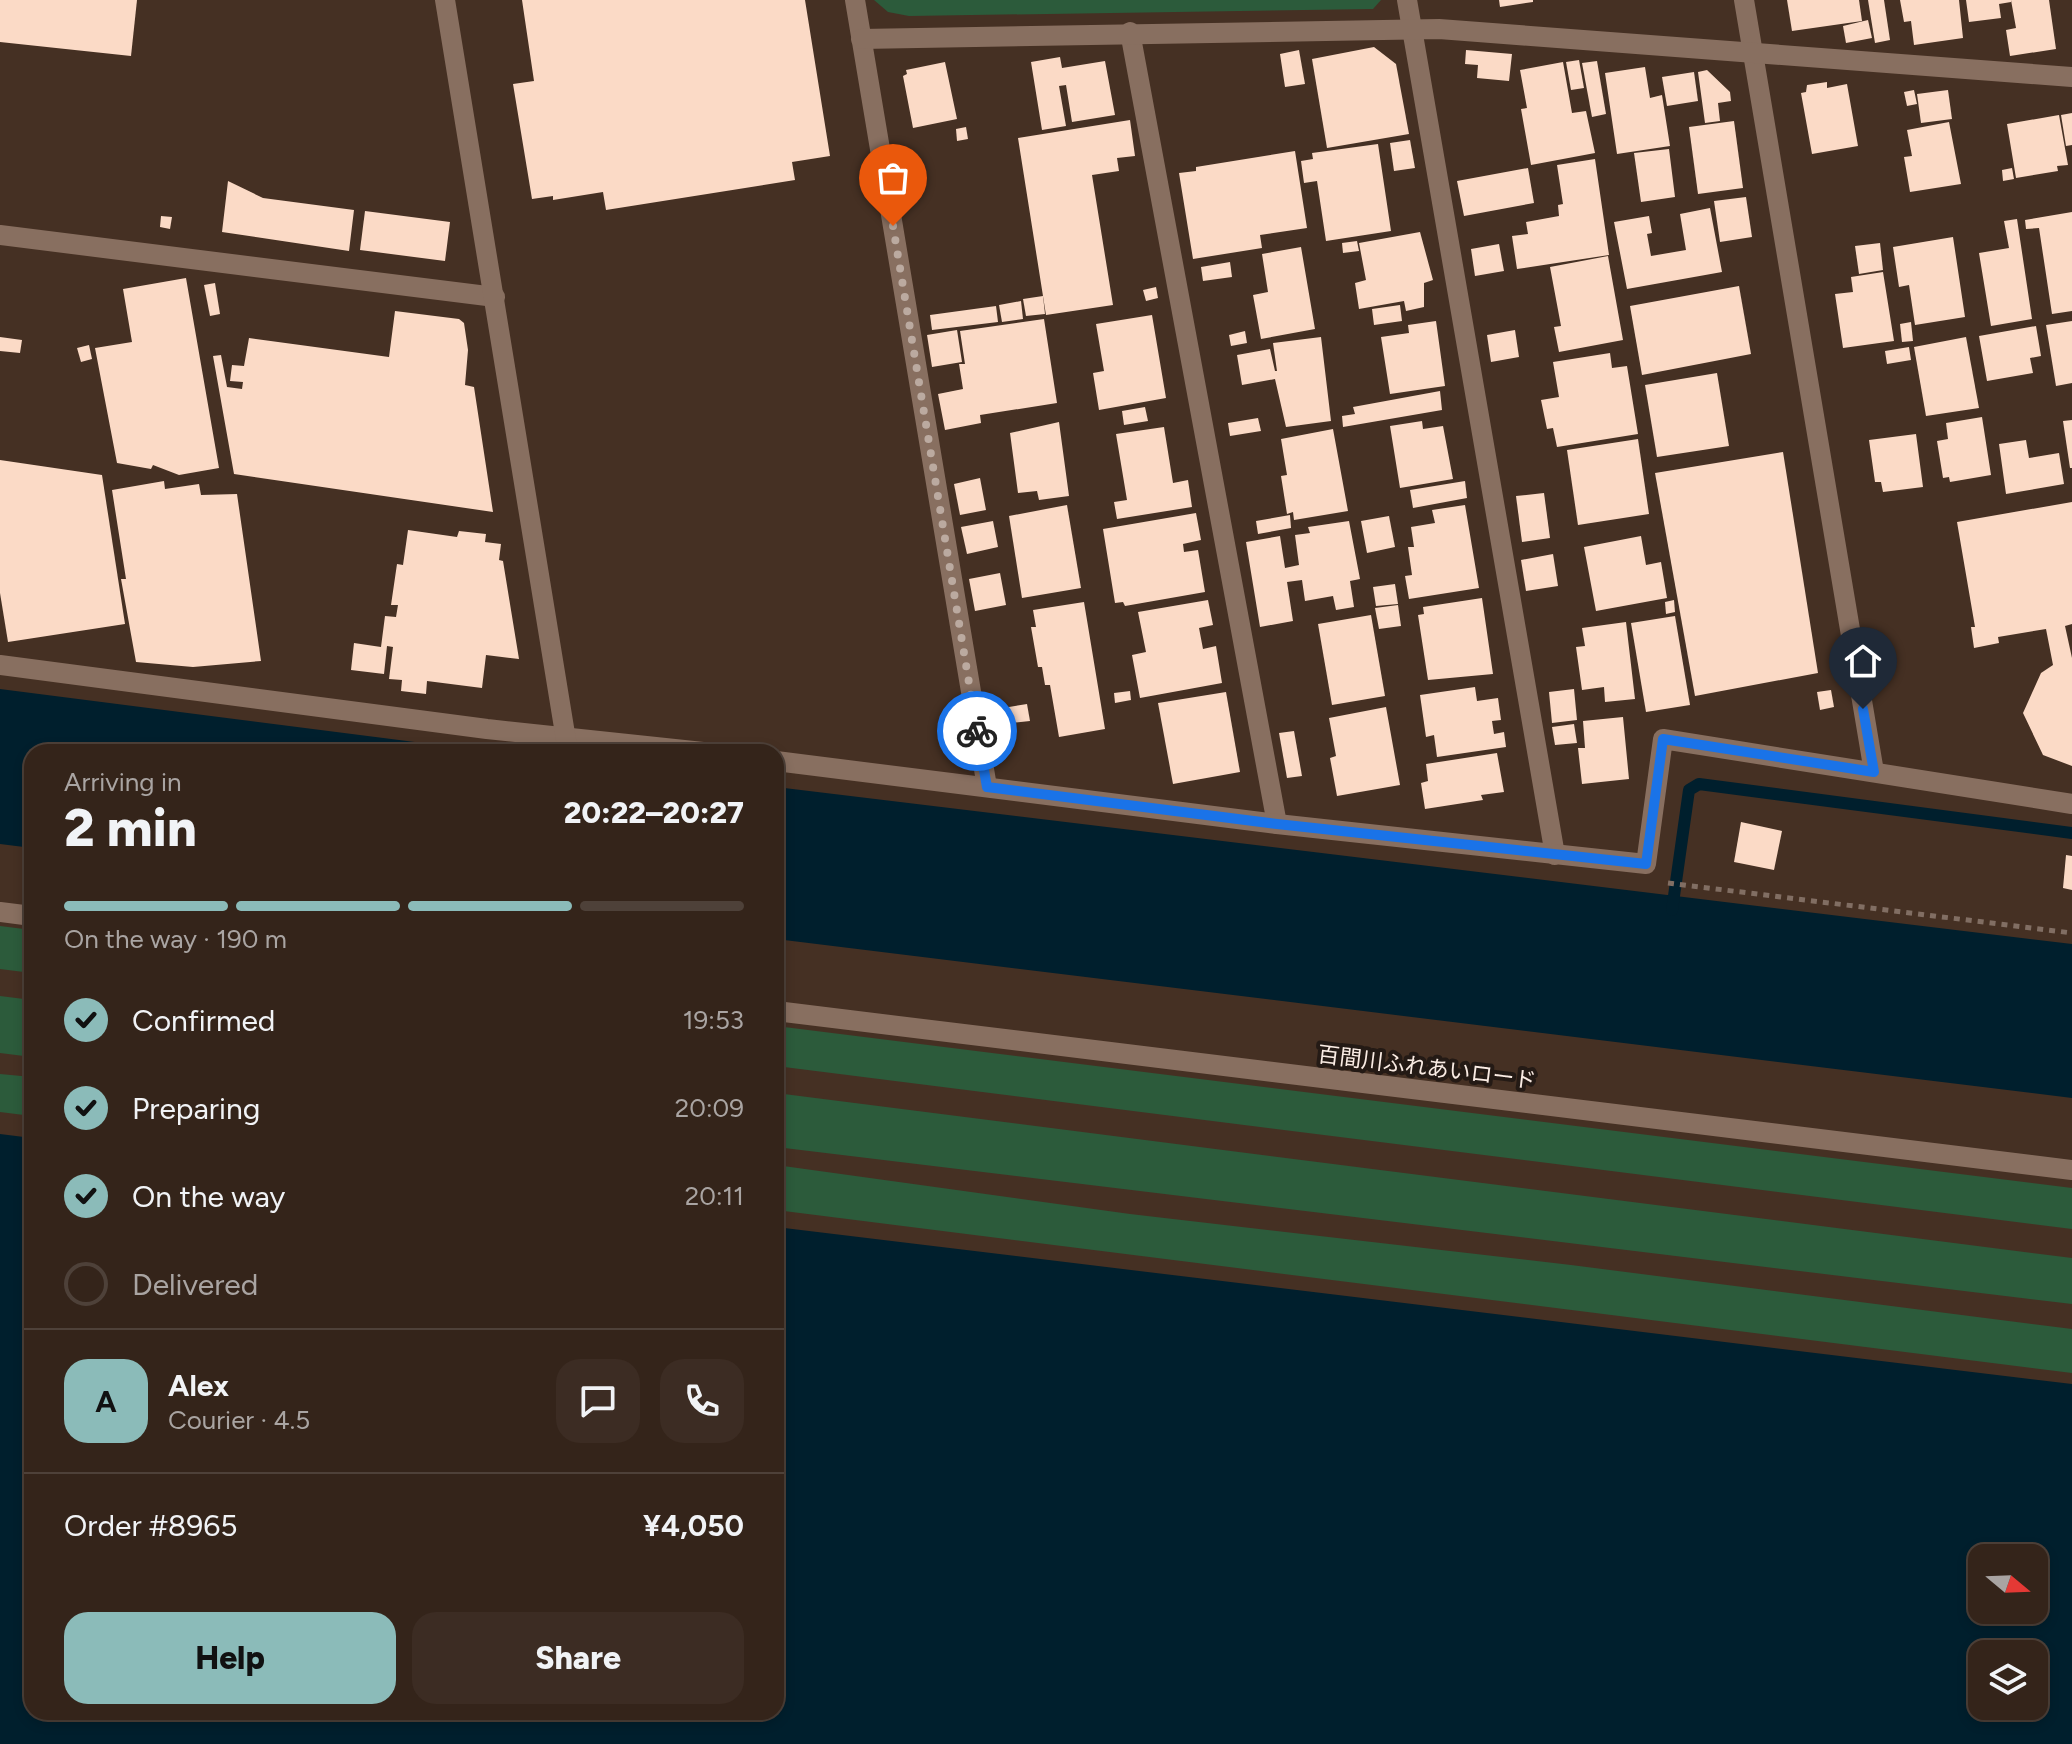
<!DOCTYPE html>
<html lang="en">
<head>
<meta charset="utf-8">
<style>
  :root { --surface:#34241a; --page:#3c2c23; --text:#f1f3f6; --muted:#a9a4a2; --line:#4e4139; --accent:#8bbbb9 }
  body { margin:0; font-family:Figtree,"Noto Sans JP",sans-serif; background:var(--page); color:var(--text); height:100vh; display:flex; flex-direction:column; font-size:30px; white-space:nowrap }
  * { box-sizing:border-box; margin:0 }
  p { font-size:26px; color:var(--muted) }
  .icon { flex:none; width:44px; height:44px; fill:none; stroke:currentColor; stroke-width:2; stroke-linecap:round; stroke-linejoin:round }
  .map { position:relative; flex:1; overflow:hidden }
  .side { position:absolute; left:24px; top:744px; width:760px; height:976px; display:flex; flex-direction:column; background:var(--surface); border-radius:24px; box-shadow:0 4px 12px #0003,0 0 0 2px var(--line) }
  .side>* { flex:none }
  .needle { width:52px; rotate:109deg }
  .tools { position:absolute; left:1968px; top:1544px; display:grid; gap:16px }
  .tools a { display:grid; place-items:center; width:80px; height:80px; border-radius:16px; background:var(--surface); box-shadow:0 4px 12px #0003,0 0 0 2px var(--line); font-size:40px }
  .pin { position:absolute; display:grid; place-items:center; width:68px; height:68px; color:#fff; margin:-82px -34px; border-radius:50% 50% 50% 0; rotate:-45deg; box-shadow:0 0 8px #0007 }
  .pin .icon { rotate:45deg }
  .courier { position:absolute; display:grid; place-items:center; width:80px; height:80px; margin:-40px; border:6px solid #1a73e8; border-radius:50%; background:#fff; color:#222; box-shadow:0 2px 10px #0007 }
  .headline em { font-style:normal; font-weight:800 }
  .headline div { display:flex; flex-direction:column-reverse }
  .headline { display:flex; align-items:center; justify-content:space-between; height:136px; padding:0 40px }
  h1 { font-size:52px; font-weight:800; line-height:60px }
  .bar { display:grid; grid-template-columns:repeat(4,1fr); gap:12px 8px; align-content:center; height:96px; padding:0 40px }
  .bar i { height:10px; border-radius:6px; background:var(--line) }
  .bar .active { background:var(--accent) }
  .bar p { grid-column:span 4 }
  .line { display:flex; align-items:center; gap:20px; padding:0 40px; border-top:2px solid var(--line) }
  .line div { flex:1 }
  .round { display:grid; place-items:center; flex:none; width:84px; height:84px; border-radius:24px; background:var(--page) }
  ol { padding:0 40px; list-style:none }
  li { display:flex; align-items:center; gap:24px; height:88px }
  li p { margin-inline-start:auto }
  li .icon { padding:8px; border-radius:50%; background:var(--accent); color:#111; stroke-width:4 }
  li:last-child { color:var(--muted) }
  li i { width:44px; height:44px; border:4px solid var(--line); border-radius:50% }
  .action { display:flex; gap:16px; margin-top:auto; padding:16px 40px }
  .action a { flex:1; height:92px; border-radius:24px; background:var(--accent); color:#111; font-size:32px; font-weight:800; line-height:92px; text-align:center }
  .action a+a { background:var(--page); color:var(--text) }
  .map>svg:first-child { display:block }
</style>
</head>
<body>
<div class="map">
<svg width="2072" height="1744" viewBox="0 0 2072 1744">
  <rect width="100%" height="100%" fill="#453023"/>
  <g fill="#2c5b3b">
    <polygon points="874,0 1381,0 1373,9 909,16 888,12"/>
    <polygon points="0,926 32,930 32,973 0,969"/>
    <polygon points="0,996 32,1000 32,1057 0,1053"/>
    <polygon points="776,1026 2072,1188 2072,1229 776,1066"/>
    <polygon points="0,1074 32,1077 32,1116 0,1112"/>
    <polygon points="776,1093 2072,1258 2072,1304 776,1147"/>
    <polygon points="776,1165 1130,1214 1571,1265 2072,1329 2072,1373 776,1210"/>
  </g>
  <g fill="#001f2d" fill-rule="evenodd">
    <polygon points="0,689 493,752 32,752 32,848 0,844"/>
    <polygon points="776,787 2072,944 2072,1098 776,939"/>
    <path d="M 0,1134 L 32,1138 L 32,1712 L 776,1712 L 776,1227 L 2072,1384 L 2072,1744 L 0,1744 ZM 2034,1558 L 2034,1610 L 1982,1610 L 1982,1558 ZM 2034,1654 L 2034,1706 L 1982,1706 L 1982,1654 Z"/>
  </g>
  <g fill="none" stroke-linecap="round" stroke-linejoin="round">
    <polyline stroke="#001f2d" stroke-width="12" points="1672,910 1689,790 1699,784 2072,833"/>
  </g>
  <g fill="#fbdac6">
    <polygon points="0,0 137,0 131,56 0,42"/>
    <polygon points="522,0 805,0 830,156 792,162 795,180 606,210 603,192 553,200 553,196 532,199 513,84 534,81"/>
    <polygon points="1499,0 1533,0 1533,2 1500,7"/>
    <polygon points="1787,0 1859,0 1862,21 1792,31"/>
    <polygon points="1868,0 1884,0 1890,40 1875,43"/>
    <polygon points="1900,0 1959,0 1963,38 1914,45 1911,21 1904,22"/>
    <polygon points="1966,0 2011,0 2011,2 1999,4 2001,18 1969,22"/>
    <polygon points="2011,0 2049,0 2056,49 2010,56 2006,30 2016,28"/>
    <polygon points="1868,20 1872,38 1846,43 1843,26"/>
    <polygon points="1374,47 1396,64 1409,134 1327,148 1312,59"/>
    <polygon points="1299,50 1305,84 1285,87 1280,54"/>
    <polygon points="1466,50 1512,54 1509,81 1477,78 1478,65 1465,64"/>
    <polygon points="1060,57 1062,68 1105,61 1115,115 1072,122 1066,85 1059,86 1066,126 1042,130 1031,62"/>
    <polygon points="1579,60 1584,88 1571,90 1566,62"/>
    <polygon points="1597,61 1606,114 1592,117 1582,63"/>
    <polygon points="945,62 957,119 913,128 903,76 907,74 906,70"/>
    <polygon points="1563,62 1572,113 1586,111 1595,153 1531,165 1521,109 1527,108 1520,70"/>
    <polygon points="1645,67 1650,98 1662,95 1670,146 1617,154 1605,73"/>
    <polygon points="1707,70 1730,92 1731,101 1718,103 1720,121 1705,123 1698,72"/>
    <polygon points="1694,72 1698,101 1667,106 1662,77"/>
    <polygon points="1827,82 1827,88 1847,84 1858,146 1812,154 1801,93 1806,92 1807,85"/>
    <polygon points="1914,90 1917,104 1907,106 1904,92"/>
    <polygon points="1948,90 1952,119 1921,123 1917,94"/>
    <polygon points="2072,113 2072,145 2066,146 2061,115"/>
    <polygon points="2059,115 2068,165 2057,166 2058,171 2016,178 2007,124"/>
    <polygon points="1130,120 1135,156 1117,158 1119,171 1092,175 1113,305 1046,315 1018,138"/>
    <polygon points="1734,121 1743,188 1698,194 1689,127"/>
    <polygon points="1949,122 1961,184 1910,192 1904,157 1912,156 1907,130"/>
    <polygon points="966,127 968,139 957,141 956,129"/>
    <polygon points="1410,140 1415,168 1394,171 1390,143"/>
    <polygon points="1378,144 1391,231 1326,241 1317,181 1304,183 1301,161 1313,159 1312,153"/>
    <polygon points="1669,149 1675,197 1641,202 1634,153"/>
    <polygon points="1295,151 1307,228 1260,235 1262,248 1193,259 1179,173 1196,171 1196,167"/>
    <polygon points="1595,159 1609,255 1517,269 1512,236 1528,234 1526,222 1559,216 1558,205 1563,204 1557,165"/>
    <polygon points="1528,168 1534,203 1464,216 1457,181"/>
    <polygon points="2012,168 2014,179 2003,181 2002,170"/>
    <polygon points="228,181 263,198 354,210 349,251 222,232"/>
    <polygon points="1746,197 1752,237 1720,242 1714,201"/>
    <polygon points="1710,208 1722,272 1627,289 1614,222 1649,216 1652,233 1647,234 1651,256 1686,250 1680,214"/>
    <polygon points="365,211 450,222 445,261 360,250"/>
    <polygon points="2072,212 2072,311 2052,314 2039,228 2026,229 2025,220"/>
    <polygon points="161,216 172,217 170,229 160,227"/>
    <polygon points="2017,219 2032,319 1991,326 1979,253 2009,248 2004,221"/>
    <polygon points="1420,232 1433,280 1424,283 1424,307 1406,311 1404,301 1359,309 1355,283 1366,280 1359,243"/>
    <polygon points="1953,237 1965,317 1915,325 1909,285 1899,287 1893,247"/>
    <polygon points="1357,241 1359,251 1343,253 1342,243"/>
    <polygon points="1880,243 1883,270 1859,274 1855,246"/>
    <polygon points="1499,244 1504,271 1475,276 1471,249"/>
    <polygon points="1301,247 1315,329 1261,339 1253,295 1268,292 1262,254"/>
    <polygon points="1608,256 1623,340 1559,352 1554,327 1561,326 1550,267"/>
    <polygon points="1230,262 1232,277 1203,281 1201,267"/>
    <polygon points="1883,272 1894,341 1843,348 1835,294 1853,292 1851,277"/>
    <polygon points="186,278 219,468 179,475 153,465 151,469 117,463 95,348 132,342 123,289"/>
    <polygon points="215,283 220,314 210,316 204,285"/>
    <polygon points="1739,286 1751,354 1642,375 1630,306"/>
    <polygon points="1156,287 1158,298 1146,301 1143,290"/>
    <polygon points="1043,296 1045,314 1026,316 1023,299"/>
    <polygon points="1021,301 1023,319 1002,322 999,305"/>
    <polygon points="1400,305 1402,321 1374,325 1372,309"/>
    <polygon points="996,306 998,322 932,330 930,315"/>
    <polygon points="395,311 459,319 464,323 468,350 465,385 474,387 493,512 234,474 213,356 221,355 227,387 242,389 243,382 230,381 232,365 244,366 249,338 389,357"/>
    <polygon points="1152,315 1166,398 1099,410 1093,373 1104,371 1096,324"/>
    <polygon points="1044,319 1057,403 980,415 981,423 945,430 938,394 963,389 959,364 965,364 960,331"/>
    <polygon points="1436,321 1445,386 1390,394 1381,337 1409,333 1408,325"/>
    <polygon points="2072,321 2072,383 2056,386 2046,325"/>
    <polygon points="1911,322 1913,341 1902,342 1900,324"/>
    <polygon points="2036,326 2041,356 2030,358 2033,373 1987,381 1979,336"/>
    <polygon points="957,330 962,362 932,367 927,335"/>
    <polygon points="1515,330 1519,357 1491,362 1487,335"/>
    <polygon points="1245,331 1247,343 1231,346 1229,335"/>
    <polygon points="0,337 22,340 20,353 0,351"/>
    <polygon points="1321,337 1331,421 1286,427 1275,379 1242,385 1237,355 1270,349 1275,371 1277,371 1273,343"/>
    <polygon points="1966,337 1979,408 1926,416 1914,347"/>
    <polygon points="89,345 92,359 81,362 77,348"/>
    <polygon points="1909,347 1911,360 1887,364 1885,351"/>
    <polygon points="1610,353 1612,368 1627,366 1638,434 1557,447 1553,428 1547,429 1541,400 1559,397 1553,362"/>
    <polygon points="1717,373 1729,446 1657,457 1645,385"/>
    <polygon points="1440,391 1442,410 1343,427 1342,416 1355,414 1353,407"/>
    <polygon points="1145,407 1148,421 1124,425 1122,411"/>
    <polygon points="1982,417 1991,475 1950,482 1949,477 1943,478 1937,441 1948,439 1946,423"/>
    <polygon points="1258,418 1261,431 1230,436 1228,423"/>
    <polygon points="2072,420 2072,468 2070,468 2063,421"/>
    <polygon points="1422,421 1423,429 1443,426 1453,479 1400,488 1390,426"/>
    <polygon points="1059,422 1069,496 1039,500 1037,491 1018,493 1010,433"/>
    <polygon points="1164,427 1173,483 1188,480 1192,507 1117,519 1114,502 1127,500 1116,434"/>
    <polygon points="1333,429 1348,511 1294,520 1293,512 1287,514 1281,476 1287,475 1281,439"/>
    <polygon points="1916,434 1923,487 1883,492 1881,482 1875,482 1869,440"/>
    <polygon points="1638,439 1649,514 1578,525 1567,450"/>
    <polygon points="2026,440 2029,458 2059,453 2064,484 2006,494 1999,444"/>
    <polygon points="1783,452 1818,673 1695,696 1655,473"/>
    <polygon points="0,460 102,475 125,624 8,642 0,593"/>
    <polygon points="980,478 986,510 960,515 954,484"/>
    <polygon points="164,481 165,489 199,484 201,495 237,494 261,661 193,667 136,662 121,579 126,579 112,490"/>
    <polygon points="1465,481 1467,498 1413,508 1410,490"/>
    <polygon points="1544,493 1550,538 1522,542 1516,496"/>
    <polygon points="2072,502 2072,624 2065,626 2072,658 2072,766 2043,755 2023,713 2041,673 2053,665 2046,629 1998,637 1999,643 1974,648 1971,627 1975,627 1957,522"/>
    <polygon points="1067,505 1081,588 1022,598 1009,516"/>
    <polygon points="1465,505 1479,588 1409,599 1405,576 1412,575 1408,547 1414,547 1411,527 1435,523 1432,510"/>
    <polygon points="1196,513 1201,540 1183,544 1184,552 1198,550 1205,592 1125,606 1123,602 1115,603 1103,529"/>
    <polygon points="1290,515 1291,528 1258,534 1256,521"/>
    <polygon points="1389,516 1395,547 1367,553 1361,521"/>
    <polygon points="993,521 998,547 967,554 961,527"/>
    <polygon points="1349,521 1360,579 1350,581 1354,607 1336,610 1333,596 1305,601 1302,580 1287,582 1293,621 1260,627 1246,542 1280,536 1285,568 1299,565 1295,535 1310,533 1308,527"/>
    <polygon points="408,530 457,537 459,531 486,534 485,542 501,544 499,560 503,561 519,659 486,655 482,688 427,681 426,694 401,691 402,680 389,679 393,647 387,646 384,674 351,670 354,643 381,647 385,616 396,617 398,605 391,605 397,564 403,565"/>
    <polygon points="1641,536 1646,565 1661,562 1667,598 1596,611 1584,547"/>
    <polygon points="1553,554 1558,586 1526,591 1521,560"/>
    <polygon points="1000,573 1006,605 975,611 969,579"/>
    <polygon points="1395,584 1398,604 1376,606 1373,587"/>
    <polygon points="1482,598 1493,674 1428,680 1418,615 1424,614 1423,607"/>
    <polygon points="1208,600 1213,625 1199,628 1203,649 1216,646 1222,683 1140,698 1132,655 1146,652 1138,612"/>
    <polygon points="1674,600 1675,612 1666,614 1665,602"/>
    <polygon points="1084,602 1105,729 1059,737 1050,685 1045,685 1042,667 1038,667 1031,627 1036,627 1033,610"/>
    <polygon points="1398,605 1401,626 1379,629 1375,608"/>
    <polygon points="1371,615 1385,696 1332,705 1318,624"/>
    <polygon points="1675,616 1690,705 1646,712 1631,623"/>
    <polygon points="1626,622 1635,699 1605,702 1604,687 1582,690 1576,647 1585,646 1582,628"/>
    <polygon points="1475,687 1477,701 1498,698 1501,720 1492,721 1494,734 1504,732 1506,747 1437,757 1434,735 1426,737 1420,695"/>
    <polygon points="1574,689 1577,720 1552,723 1549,692"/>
    <polygon points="1831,690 1834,707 1820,710 1817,692"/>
    <polygon points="1130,691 1131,700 1115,703 1114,693"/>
    <polygon points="1226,692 1240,772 1173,784 1158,703"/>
    <polygon points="1027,704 1030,721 1011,723 1009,707"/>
    <polygon points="1386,707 1400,785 1337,796 1330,758 1336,756 1329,718"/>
    <polygon points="1623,717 1629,779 1582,784 1578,748 1585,748 1583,721"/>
    <polygon points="1574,724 1577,743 1555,745 1552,727"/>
    <polygon points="1294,731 1302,776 1287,778 1279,733"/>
    <polygon points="1497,753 1504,792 1481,795 1483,800 1425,809 1421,783 1428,781 1426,764"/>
    <polygon points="1741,822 1782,831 1774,870 1734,862"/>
    <polygon points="2066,855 2072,856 2072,890 2063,888"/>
  </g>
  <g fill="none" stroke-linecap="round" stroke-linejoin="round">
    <polyline stroke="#816e63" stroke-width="5" stroke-dasharray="6 6" stroke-linecap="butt" points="1668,883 2072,933"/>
    <g stroke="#886f60" stroke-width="20">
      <polyline points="855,0 987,787"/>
      <polyline points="1407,0 1555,855"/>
      <polyline points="1744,0 1874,772"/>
      <polyline points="1130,32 1277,824"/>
      <polyline points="861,39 1439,29 2072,77"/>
      <polyline points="0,235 495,297"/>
      <polyline points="0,665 487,729 703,752"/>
      <polyline points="776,761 1277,824 1646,864 1663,739 2072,804"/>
    </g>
    <g stroke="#886f60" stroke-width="20">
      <polyline points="445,0 568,752"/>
      <polyline points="0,912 32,916"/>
      <polyline points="776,1011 2072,1170"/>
    </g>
  </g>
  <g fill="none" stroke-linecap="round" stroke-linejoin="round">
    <polyline stroke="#bbaaa0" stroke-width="8" stroke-dasharray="0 14.4" points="893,226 977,731"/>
    <polyline stroke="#1a73e8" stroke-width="10" points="977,731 987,787 1277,824 1646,864 1663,739 1874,772 1863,709"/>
  </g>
  <g text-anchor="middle" stroke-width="8" stroke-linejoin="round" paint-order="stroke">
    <g font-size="22" fill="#faece4" stroke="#241a15">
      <text transform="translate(1427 1067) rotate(7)" y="8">百間川ふれあいロード</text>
    </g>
  </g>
</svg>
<div class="tools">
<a><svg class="needle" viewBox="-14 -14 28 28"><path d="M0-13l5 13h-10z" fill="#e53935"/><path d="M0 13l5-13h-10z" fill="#a9a4a2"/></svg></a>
<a><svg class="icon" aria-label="layers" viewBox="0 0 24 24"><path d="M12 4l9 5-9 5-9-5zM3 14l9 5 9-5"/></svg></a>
</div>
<div class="pin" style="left:893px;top:226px;background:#ea580c"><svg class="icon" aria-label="bag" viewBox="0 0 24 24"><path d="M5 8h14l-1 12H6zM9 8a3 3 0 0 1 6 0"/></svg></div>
<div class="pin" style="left:1863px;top:709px;background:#1f2937"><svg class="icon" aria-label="home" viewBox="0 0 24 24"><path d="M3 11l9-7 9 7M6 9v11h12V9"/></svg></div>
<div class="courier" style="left:977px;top:731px"><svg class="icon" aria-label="bike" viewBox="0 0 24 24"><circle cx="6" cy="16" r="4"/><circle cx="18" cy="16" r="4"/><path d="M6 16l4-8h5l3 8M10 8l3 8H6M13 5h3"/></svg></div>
<section class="side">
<div class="headline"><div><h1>2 min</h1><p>Arriving in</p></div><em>20:22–20:27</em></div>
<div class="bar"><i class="active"></i><i class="active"></i><i class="active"></i><i></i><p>On the way · 190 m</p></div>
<ol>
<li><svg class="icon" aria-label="check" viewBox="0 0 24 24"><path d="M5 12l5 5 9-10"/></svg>Confirmed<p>19:53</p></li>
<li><svg class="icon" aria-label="check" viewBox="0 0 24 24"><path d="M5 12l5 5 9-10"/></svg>Preparing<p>20:09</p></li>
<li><svg class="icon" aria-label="check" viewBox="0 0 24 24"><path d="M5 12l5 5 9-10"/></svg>On the way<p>20:11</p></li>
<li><i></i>Delivered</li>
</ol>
<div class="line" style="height:144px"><b class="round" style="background:var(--accent);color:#111">A</b><div><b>Alex</b><p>Courier · 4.5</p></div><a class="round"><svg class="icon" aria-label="chat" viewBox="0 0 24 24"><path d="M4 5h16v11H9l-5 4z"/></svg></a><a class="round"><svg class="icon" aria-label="phone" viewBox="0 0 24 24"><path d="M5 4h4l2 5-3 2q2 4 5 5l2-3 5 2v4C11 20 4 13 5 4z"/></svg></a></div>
<div class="line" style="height:104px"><div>Order #8965</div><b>¥4,050</b></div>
<div class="action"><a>Help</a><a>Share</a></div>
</section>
</div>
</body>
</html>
